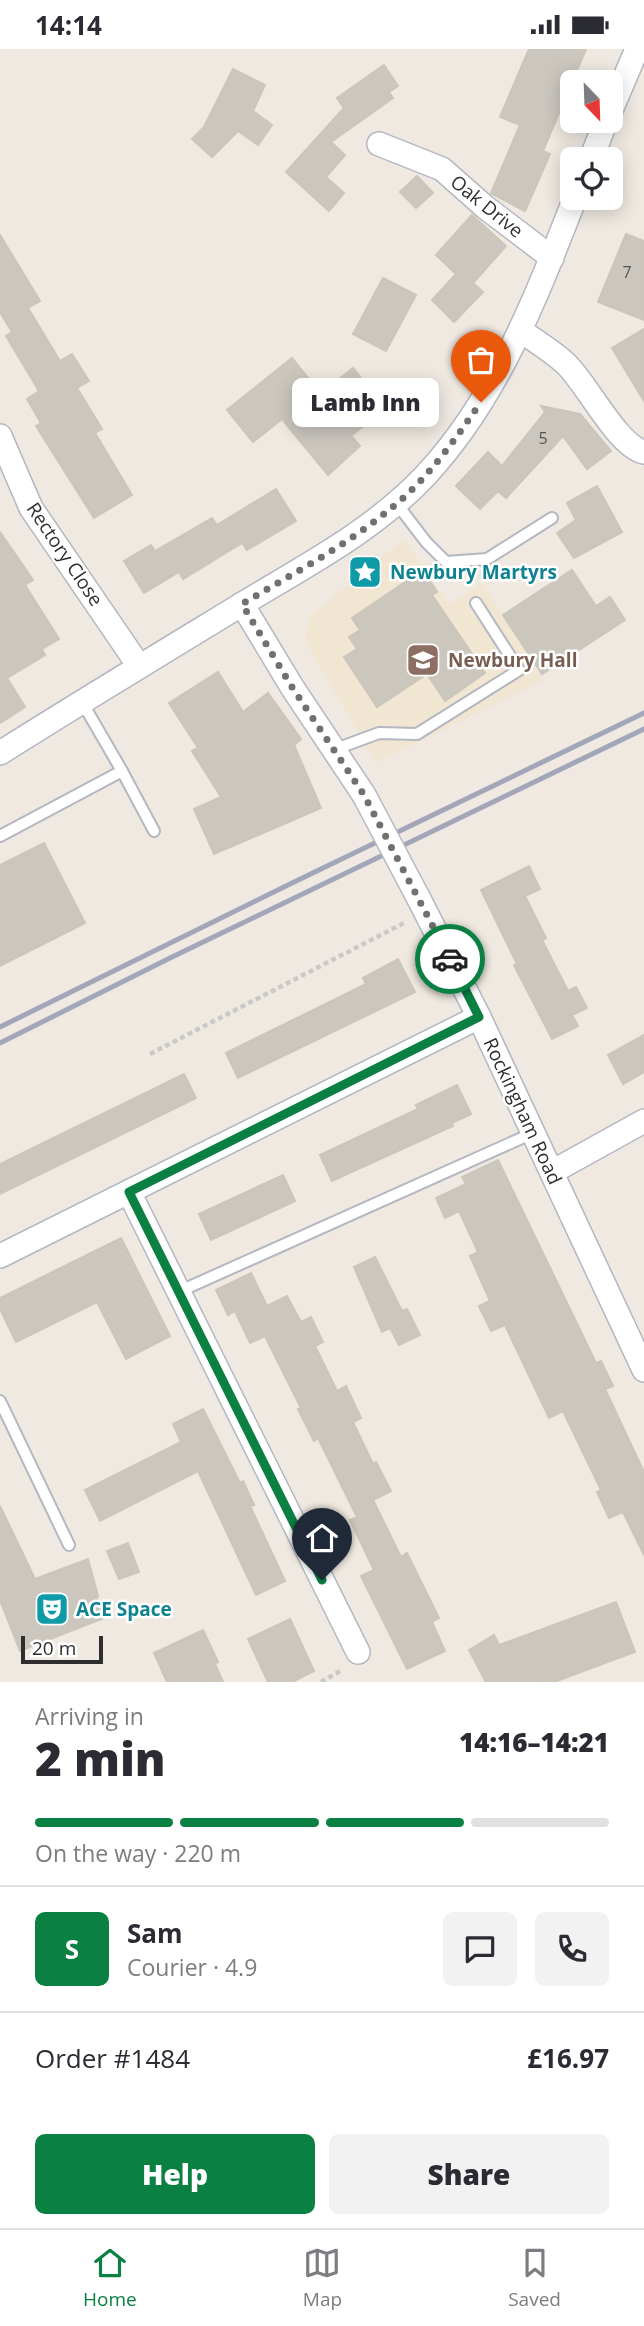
<!DOCTYPE html>
<html lang="en">
<head>
<meta charset="utf-8">
<style>
  :root { --surface:#fff; --page:#f2f2f3; --text:#2b2b33; --muted:#7c7c81; --line:#e1e1e2; --accent:#0b8043 }
  body { margin:0; font-family:"Open Sans",sans-serif; background:var(--page); color:var(--text); height:100vh; display:flex; flex-direction:column; font-size:26px; white-space:nowrap }
  * { box-sizing:border-box; margin:0 }
  p { font-size:23px; color:var(--muted) }
  .icon { flex:none; width:38px; height:38px; fill:none; stroke:currentColor; stroke-width:2; stroke-linecap:round; stroke-linejoin:round }
  .map { position:relative; height:1633px; overflow:hidden }
  .panel { display:flex; flex-direction:column; background:var(--surface); flex:1 }
  .panel>* { flex:none }
  .needle { width:46px; rotate:157deg }
  .fabs { position:absolute; left:560px; top:21px; display:grid; gap:14px }
  .fabs a { display:grid; place-items:center; width:63px; height:63px; border-radius:10px; background:var(--surface); box-shadow:0 4px 18px #0003; font-size:35px }
  .scale { position:absolute; left:21px; bottom:18px; width:82px; box-sizing:border-box; padding-left:7px; border:4px solid #2e2e2e; border-top:0; font-size:19px; line-height:24px; white-space:nowrap; color:#2e2e2e; -webkit-text-stroke:5px #fff; paint-order:stroke }
  .pin { position:absolute; display:grid; place-items:center; width:60px; height:60px; color:#fff; margin:-72px -30px; border-radius:50% 50% 50% 0; rotate:-45deg; box-shadow:0 0 7px #0007 }
  .pin .icon { rotate:45deg }
  .courier { position:absolute; display:grid; place-items:center; width:70px; height:70px; margin:-35px; border:5px solid #0b8043; border-radius:50%; background:#fff; color:#222; box-shadow:0 2px 9px #0007 }
  .bubble { position:absolute; height:49px; border-radius:10px; background:var(--surface); box-shadow:0 4px 18px #0003; font-size:23px; font-weight:800; line-height:49px; text-align:center }
  .headline em { font-style:normal; font-weight:800 }
  .headline div { display:flex; flex-direction:column-reverse }
  .headline { display:flex; align-items:center; justify-content:space-between; height:119px; padding:0 35px }
  h1 { font-size:46px; font-weight:800; line-height:52px }
  .bar { display:grid; grid-template-columns:repeat(4,1fr); gap:10px 7px; align-content:center; height:84px; padding:0 35px }
  .bar i { height:9px; border-radius:5px; background:var(--line) }
  .bar .active { background:var(--accent) }
  .bar p { grid-column:span 4 }
  .line { display:flex; align-items:center; gap:18px; padding:0 35px; border-top:2px solid var(--line) }
  .line div { flex:1 }
  .round { display:grid; place-items:center; flex:none; width:74px; height:74px; border-radius:10px; background:var(--page) }
  .action { display:flex; gap:14px; margin-top:auto; padding:14px 35px }
  .action a { flex:1; height:80px; border-radius:10px; background:var(--accent); color:#fff; font-size:28px; font-weight:800; line-height:80px; text-align:center }
  .action a+a { background:var(--page); color:var(--text) }
  .status { display:flex; justify-content:space-between; align-items:center; height:49px; padding:0 35px; background:var(--surface); direction:ltr }
  .status svg { height:19px; fill:currentColor }
  .menu { display:flex; justify-content:space-around; align-items:center; height:98px; border-top:2px solid var(--line); background:var(--surface); font-size:19px; color:var(--muted) }
  .menu a { display:grid; justify-items:center; gap:4px }
  .menu .active { color:var(--accent) }
  .map>svg:first-child { display:block }
</style>
</head>
<body>
<div class="status"><b>14:14</b><svg viewBox="0 0 49 12"><path d="M0 12V9h3v3zM5 12V6h3v6zM10 12V3h3v9zM15 12V0h3v12zM26 1h20v11H26zM47 4h2v5h-2z"/></svg></div>
<div class="map">
<svg width="644" height="1633" viewBox="0 0 644 1633">
  <rect width="100%" height="100%" fill="#efe9e1"/>
  <polygon fill="#f0e6d1" points="404,491 449,555 482,534 543,631 376,714 305,592 310,567"/>
  <g fill="#cbc7bf" stroke="#cbc5ba" stroke-width="2">
    <polygon points="529,0 586,0 543,102 550,105 525,162 491,144 520,76 500,68"/>
    <polygon points="384,16 398,37 389,43 393,49 331,93 345,106 326,128 344,144 329,162 286,123 344,59 337,49"/>
    <polygon points="233,20 265,36 253,62 272,76 258,96 238,82 212,108 192,90 204,78"/>
    <polygon points="417,127 433,144 416,159 400,143"/>
    <polygon points="472,166 506,197 473,234 483,243 454,273 432,251 456,225 436,206"/>
    <polygon points="626,185 644,192 644,271 598,253"/>
    <polygon points="0,186 40,252 28,259 60,312 72,305 89,332 77,339 102,380 95,384 132,446 94,469 36,377 41,374 27,350 39,342 6,287 12,283 0,263"/>
    <polygon points="383,229 416,246 386,302 353,285"/>
    <polygon points="644,280 644,352 612,299"/>
    <polygon points="292,309 321,345 353,319 370,340 353,353 360,362 355,367 363,377 351,387 360,397 328,426 282,370 253,393 227,361"/>
    <polygon points="541,357 580,365 611,402 587,420 563,387 506,449 498,442 480,460 456,437 488,403 502,417 545,363"/>
    <polygon points="597,437 622,483 574,509 557,484 576,471 567,454"/>
    <polygon points="276,440 296,472 247,501 242,494 183,530 179,523 144,544 124,512 151,496 155,502 212,469 217,476"/>
    <polygon points="0,483 33,531 25,536 59,590 42,600 45,606 7,629 25,658 0,674"/>
    <polygon points="423,521 437,543 432,546 485,624 445,652 427,625 377,658 344,608 357,600 349,588 360,581 352,569"/>
    <polygon points="572,521 596,557 610,548 625,571 542,625 503,566"/>
    <polygon points="218,623 243,663 268,644 301,690 294,696 321,759 214,805 194,760 221,748 192,702 198,699 169,654"/>
    <polygon points="44,794 85,874 0,917 0,816"/>
    <polygon points="529,817 540,840 525,847 546,889 542,891 568,942 576,938 587,959 572,966 578,977 552,990 514,916 517,915 481,841"/>
    <polygon points="398,910 415,943 238,1029 226,1004 366,935 363,929"/>
    <polygon points="644,986 644,1023 623,1035 608,1006"/>
    <polygon points="184,1025 196,1049 0,1145 0,1115"/>
    <polygon points="457,1036 471,1065 452,1074 453,1077 332,1132 320,1106 418,1060 416,1056"/>
    <polygon points="498,1111 596,1314 601,1312 613,1337 605,1340 644,1423 644,1506 623,1463 609,1469 597,1443 601,1441 563,1362 549,1369 505,1276 491,1282 479,1257 490,1252 470,1207 478,1203 459,1162 445,1169 436,1149 466,1135 462,1128"/>
    <polygon points="283,1126 295,1152 211,1191 199,1165"/>
    <polygon points="121,1189 170,1287 126,1310 97,1253 16,1293 0,1260 0,1249"/>
    <polygon points="375,1208 402,1262 407,1260 420,1286 399,1296 390,1279 382,1283 354,1218"/>
    <polygon points="251,1224 267,1257 287,1247 301,1273 311,1268 323,1293 315,1297 337,1342 346,1337 361,1369 353,1373 373,1415 376,1413 391,1442 373,1451 401,1508 407,1504 439,1569 432,1573 445,1602 407,1620 361,1527 374,1521 350,1471 357,1468 318,1389 314,1392 298,1360 301,1359 265,1287 250,1294 235,1262 228,1266 216,1241"/>
    <polygon points="203,1360 240,1434 243,1432 254,1456 250,1457 285,1532 256,1546 198,1422 100,1472 85,1441 181,1393 173,1375"/>
    <polygon points="0,1457 35,1530 88,1510 98,1547 96,1547 104,1569 20,1602 0,1551"/>
    <polygon points="128,1494 139,1523 119,1530 107,1502"/>
    <polygon points="616,1553 635,1603 554,1633 486,1633 469,1601 494,1586 499,1596"/>
    <polygon points="290,1570 314,1622 292,1633 268,1633 248,1590"/>
    <polygon points="203,1581 218,1613 215,1615 223,1633 167,1633 154,1604"/>
  </g>
  <g fill="none" stroke-linecap="round" stroke-linejoin="round">
    <defs>
      <g id="lane">
        <polyline points="397,455 426,493 446,513 487,510 552,469"/>
        <polyline points="333,701 379,684 417,685 519,621 476,554"/>
        <polyline points="122,722 154,782"/>
        <polyline points="0,787 122,722 82,653"/>
        <polyline points="178,1243 533,1084"/>
        <polyline points="0,1352 69,1496"/>
      </g>
      <g id="street">
        <polyline points="611,61 637,0"/>
        <polyline points="379,95 442,120 485,158 552,209"/>
        <polyline points="591,110 606,72"/>
        <path d="M 520,281 C 535,292 552,302 565,314 C 587,334 617,397 644,403"/>
        <polyline points="0,387 31,459 139,617"/>
        <polyline points="242,555 292,638 364,746"/>
        <path d="M 0,704 C 81,653 162,604 244,554 C 307,516 374,481 425,427 C 498,349 537,246 575,149"/>
        <polyline points="419,850 479,968 644,1321"/>
        <polyline points="552,1123 644,1072"/>
        <polyline points="129,1143 358,1603"/>
        <polyline points="0,1207 479,968"/>
      </g>
    </defs>
    <use href="#lane" stroke="#b4b7c1" stroke-width="14"/>
    <use href="#street" stroke="#b4b7c1" stroke-width="26"/>
    <g stroke="#c9c9c9" stroke-width="4.5" stroke-dasharray="5 3.5" stroke-linecap="butt">
      <polyline points="150,1005 406,873"/>
      <polyline points="321,1633 342,1621"/>
    </g>
    <use href="#lane" stroke="#fff" stroke-width="10"/>
    <use href="#street" stroke="#fff" stroke-width="23"/>
    <g stroke="#a3a6b8" stroke-width="5">
      <polyline points="0,978 292,834 644,664"/>
      <polyline points="0,994 170,909 644,680"/>
    </g>
    <defs>
      <polyline id="street-bridge" points="364,746 419,850"/>
    </defs>
    <use href="#street-bridge" stroke="#b4b7c1" stroke-width="26" stroke-linecap="butt"/>
    <use href="#street-bridge" stroke="#fff" stroke-width="23"/>
  </g>
  <g fill="none" stroke-linecap="round" stroke-linejoin="round">
    <path stroke="#726f6d" stroke-width="7" stroke-dasharray="0 12.6" d="M 450,910 L 364,746 L 292,638 L 242,555 C 294,524 349,495 395,456 C 430,427 456,389 481,353"/>
    <polyline stroke="#0b8043" stroke-width="9" points="322,1531 129,1143 479,968 450,910"/>
  </g>
  <defs>
    <symbol id="sight-square" viewBox="-11 -11 22 22"><rect x="-9" y="-9" width="18" height="18" rx="4" fill="#0f9aa8" stroke="#fff"/><path d="M0-6L1.8-2.2L6-1.7L2.9 1.2L3.7 5.4L0 3.3L-3.7 5.4L-2.9 1.2L-6-1.7L-1.8-2.2Z" fill="#fff"/></symbol>
    <symbol id="school-square" viewBox="-11 -11 22 22"><rect x="-9" y="-9" width="18" height="18" rx="4" fill="#8d6e63" stroke="#fff"/><path d="M0-5L7-2L0 1L-7-2ZM-4 1L0 2.5L4 1V4Q0 6-4 4Z" fill="#fff"/></symbol>
    <symbol id="theatre-square" viewBox="-11 -11 22 22"><rect x="-9" y="-9" width="18" height="18" rx="4" fill="#0f9aa8" stroke="#fff"/><path d="M-5-5.5Q0-4 5-5.5V0Q5 5 0 6Q-5 5-5 0ZM-3.3-2.5H-1v1.5H-3.3ZM1-2.5H3.3v1.5H1ZM-2.8 1Q0 5.5 2.8 1Z" fill="#fff"/></symbol>
  </defs>
  <g fill-rule="evenodd">
    <use href="#sight-square" x="346" y="504" width="38" height="38"/>
    <use href="#school-square" x="404" y="592" width="38" height="38"/>
    <use href="#theatre-square" x="33" y="1541" width="38" height="38"/>
  </g>
  <g text-anchor="middle" stroke-width="5" stroke-linejoin="round" paint-order="stroke">
    <g font-size="16" fill="#555452">
      <text x="627" y="229">7</text>
      <text x="543" y="395">5</text>
    </g>
    <g font-size="19" fill="#2e2e2e" stroke="#fff">
      <text transform="translate(487 157) rotate(39)" y="7">Oak Drive</text>
      <text transform="translate(65 505) rotate(56)" y="7">Rectory Close</text>
      <text transform="translate(523 1062) rotate(65)" y="7">Rockingham Road</text>
    </g>
    <g font-size="19" font-weight="bold" fill="#0d838f" stroke="#fff" text-anchor="start">
      <text x="390" y="530">Newbury Martyrs</text>
      <text x="76" y="1567">ACE Space</text>
    </g>
    <g font-size="19" font-weight="bold" fill="#785e54" stroke="#fff" text-anchor="start">
      <text x="448" y="618">Newbury Hall</text>
    </g>
  </g>
</svg>
<div class="fabs">
<a><svg class="needle" viewBox="-14 -14 28 28"><path d="M0-13l5 13h-10z" fill="#e53935"/><path d="M0 13l5-13h-10z" fill="#7c7c81"/></svg></a>
<a><svg class="icon" aria-label="locate" viewBox="0 0 24 24"><circle cx="12" cy="12" r="6"/><path d="M12 2v4M12 18v4M2 12h4M18 12h4"/></svg></a>
</div>
<div class="scale">20 m</div>
<div class="pin" style="left:481px;top:353px;background:#ea580c"><svg class="icon" aria-label="bag" viewBox="0 0 24 24"><path d="M5 8h14l-1 12H6zM9 8a3 3 0 0 1 6 0"/></svg></div>
<div class="pin" style="left:322px;top:1531px;background:#1f2937"><svg class="icon" aria-label="home" viewBox="0 0 24 24"><path d="M3 11l9-7 9 7M6 9v11h12V9"/></svg></div>
<div class="courier" style="left:450px;top:910px"><svg class="icon" aria-label="car" viewBox="0 0 24 24"><path d="M5 17H2v-5l4-1 3-4h7l3 4 3 1v5h-3M9 17h6M6 11h13"/><circle cx="7" cy="17" r="2"/><circle cx="17" cy="17" r="2"/></svg></div>
<div class="bubble" style="left:292px;top:329px;width:147px">Lamb Inn</div>
</div>
<section class="panel">
<div class="headline"><div><h1>2 min</h1><p>Arriving in</p></div><em>14:16–14:21</em></div>
<div class="bar"><i class="active"></i><i class="active"></i><i class="active"></i><i></i><p>On the way · 220 m</p></div>
<div class="line" style="height:126px"><b class="round" style="background:var(--accent);color:#fff">S</b><div><b>Sam</b><p>Courier · 4.9</p></div><a class="round"><svg class="icon" aria-label="chat" viewBox="0 0 24 24"><path d="M4 5h16v11H9l-5 4z"/></svg></a><a class="round"><svg class="icon" aria-label="phone" viewBox="0 0 24 24"><path d="M5 4h4l2 5-3 2q2 4 5 5l2-3 5 2v4C11 20 4 13 5 4z"/></svg></a></div>
<div class="line" style="height:91px"><div>Order #1484</div><b>£16.97</b></div>
<div class="action"><a>Help</a><a>Share</a></div>
</section>
<nav class="menu">
<a class="active"><svg class="icon" aria-label="home" viewBox="0 0 24 24"><path d="M3 11l9-7 9 7M6 9v11h12V9"/></svg>Home</a>
<a><svg class="icon" aria-label="map" viewBox="0 0 24 24"><path d="M3 6l6-2 6 2 6-2v14l-6 2-6-2-6 2zM9 4v14M15 6v14"/></svg>Map</a>
<a><svg class="icon" aria-label="saved" viewBox="0 0 24 24"><path d="M7 4h10v16l-5-4-5 4z"/></svg>Saved</a>
</nav>
</body>
</html>
